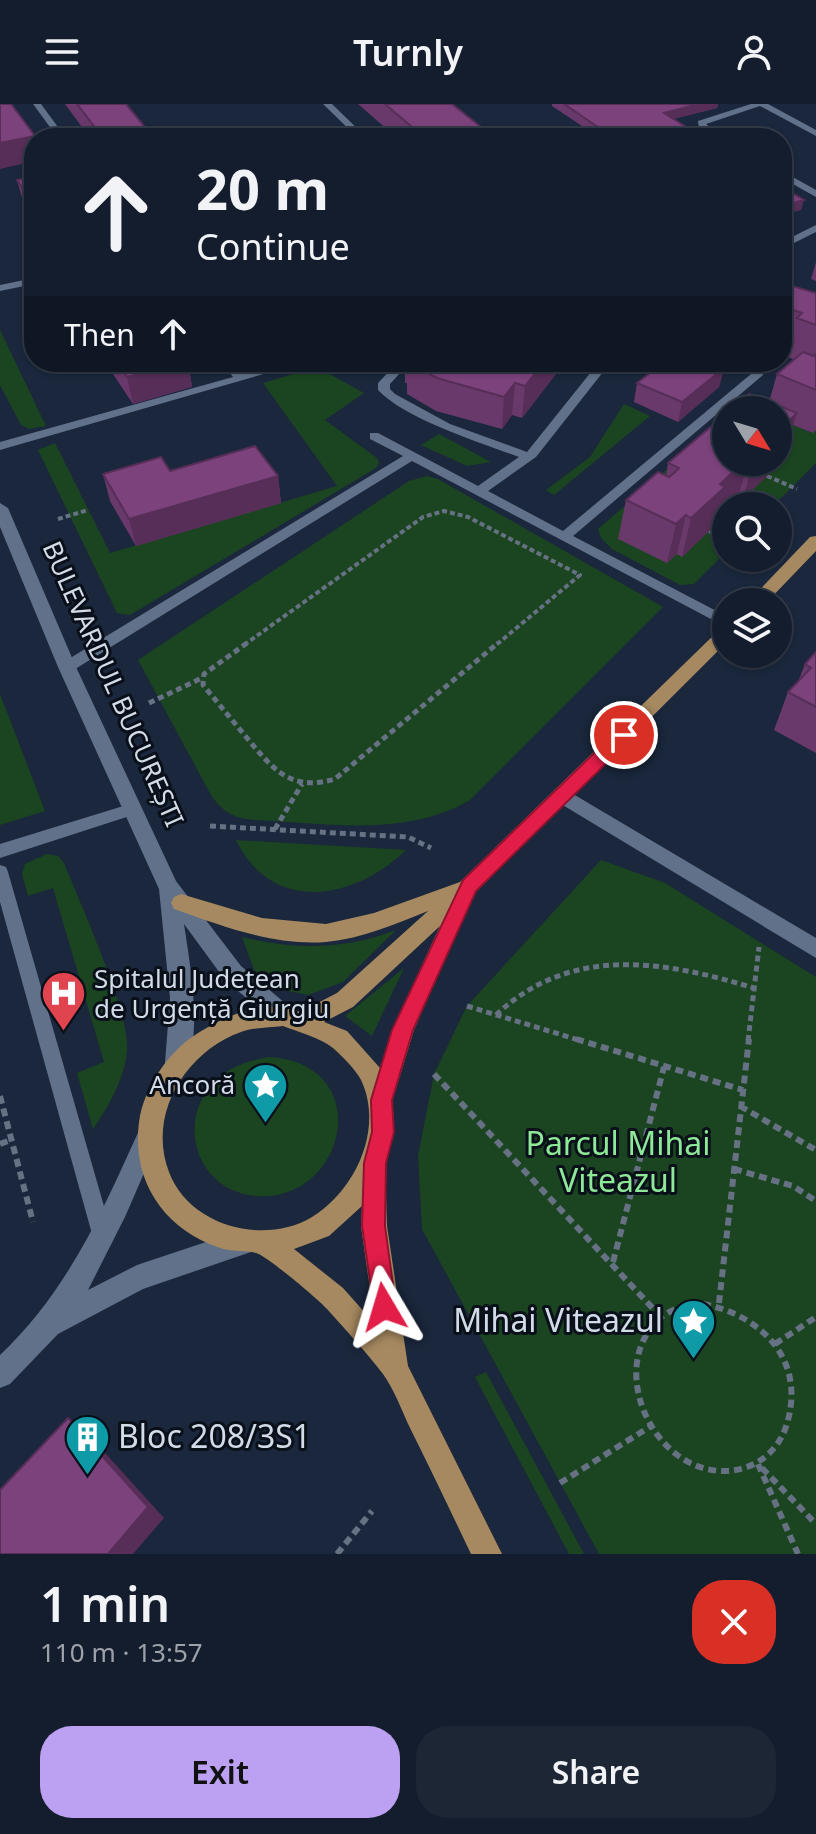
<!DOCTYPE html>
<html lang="en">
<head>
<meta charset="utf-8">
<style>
  body { margin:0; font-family:"Noto Sans",sans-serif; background:#1d2635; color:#f1f3f6; height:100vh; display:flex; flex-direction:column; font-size:30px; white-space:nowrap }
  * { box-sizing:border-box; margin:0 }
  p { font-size:26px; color:#9da2aa }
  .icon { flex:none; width:44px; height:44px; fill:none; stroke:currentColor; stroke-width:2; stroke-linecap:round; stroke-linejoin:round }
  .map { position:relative; height:1450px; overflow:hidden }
  .sheet { display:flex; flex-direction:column; background:#141d2d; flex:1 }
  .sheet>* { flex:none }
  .banner { position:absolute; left:24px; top:24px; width:768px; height:244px; border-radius:32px; box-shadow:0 2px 6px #0004,0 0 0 2px #333b49; background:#141d2d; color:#f1f3f6; overflow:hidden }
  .needle { width:52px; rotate:128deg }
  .buttons { position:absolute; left:712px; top:292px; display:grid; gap:16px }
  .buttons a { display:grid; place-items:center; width:80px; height:80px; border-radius:50%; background:#141d2d; box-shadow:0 2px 6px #0004,0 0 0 2px #333b49; font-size:40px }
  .pin { position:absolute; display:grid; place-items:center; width:68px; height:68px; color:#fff; margin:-34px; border:4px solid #fff; border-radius:50%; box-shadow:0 2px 8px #0007 }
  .me { position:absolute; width:88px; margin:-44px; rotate:353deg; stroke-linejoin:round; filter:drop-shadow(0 0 6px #0008) }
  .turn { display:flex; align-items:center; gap:28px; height:168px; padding:0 40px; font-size:36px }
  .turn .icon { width:104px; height:104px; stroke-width:2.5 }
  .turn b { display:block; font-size:56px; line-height:68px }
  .then { display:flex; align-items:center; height:76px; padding:0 40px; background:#0003; gap:16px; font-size:30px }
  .round { display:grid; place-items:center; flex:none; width:84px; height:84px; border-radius:32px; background:#1d2635 }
  .head { display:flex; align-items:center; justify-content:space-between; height:136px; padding:0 40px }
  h1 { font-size:48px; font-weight:600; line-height:60px }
  .button { display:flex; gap:16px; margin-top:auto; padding:16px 40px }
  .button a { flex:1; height:92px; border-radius:32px; background:#bca0f2; color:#111; font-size:32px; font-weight:600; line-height:92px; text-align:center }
  .button a+a { background:#1d2635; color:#f1f3f6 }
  header { display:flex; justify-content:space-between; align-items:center; height:104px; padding:0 40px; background:#141d2d; font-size:36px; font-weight:600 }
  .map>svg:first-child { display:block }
  .green { fill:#1b4521 }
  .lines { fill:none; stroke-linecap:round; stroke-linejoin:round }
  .path-far2 { stroke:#667183; stroke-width:4; stroke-dasharray:5 3; stroke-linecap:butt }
  .path-far1 { stroke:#667183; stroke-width:5; stroke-dasharray:6 4; stroke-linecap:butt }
  .path { stroke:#667183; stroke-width:6; stroke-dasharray:8 5; stroke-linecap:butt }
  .lane { fill:#617189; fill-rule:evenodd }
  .street { fill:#617189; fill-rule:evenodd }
  .secondary { fill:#617189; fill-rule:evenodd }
  .primary { fill:#a68960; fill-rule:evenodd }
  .wall { fill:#6a396b }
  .shaded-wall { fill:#562e57 }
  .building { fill:#7b427c; stroke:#562e57; stroke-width:2 }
  .route { fill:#e11d48; stroke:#92132f; stroke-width:2 }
  .labels { text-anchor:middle; stroke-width:6; stroke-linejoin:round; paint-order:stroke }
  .street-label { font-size:26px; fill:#d2dce9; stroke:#0a1019 }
  .poi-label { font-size:26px; fill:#d2dce9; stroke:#0a1019; text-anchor:start }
  .near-park-label { font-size:32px; fill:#8de897; stroke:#0a1019 }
  .near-poi-label { font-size:32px; fill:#d2dce9; stroke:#0a1019; text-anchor:end }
</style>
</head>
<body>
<header><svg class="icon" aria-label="menu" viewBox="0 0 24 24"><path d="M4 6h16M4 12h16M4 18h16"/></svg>Turnly<svg class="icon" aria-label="person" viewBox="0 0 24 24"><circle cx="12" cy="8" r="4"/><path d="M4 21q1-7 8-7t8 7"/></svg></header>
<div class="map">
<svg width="816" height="1450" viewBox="0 0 816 1450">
  <rect width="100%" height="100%" fill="#1a273c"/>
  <path class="green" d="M0,226L46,322L29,325L21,321L0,281Z
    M317,263L364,289L325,316L377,354L379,359L376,364L130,511L117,509L38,346L55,339L110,449L337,382L263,279Z
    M624,300L650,312L554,391L546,386L590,353Z
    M726,314V358H778V314L812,329L816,326V359L773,402H726V448L694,480L680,481L612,445L601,434L598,425Z
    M439,330L491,358L467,362L421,341Z
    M427,372L438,375L663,503L470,696C405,734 326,719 254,716C233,714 225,709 212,693L138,556L409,377Z
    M0,590L45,707L0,721Z
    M236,736L406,746C355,796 272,811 236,736Z
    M47,750L58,752L64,759C80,799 130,909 127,946C125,974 109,1002 93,1025L77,969L104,958L53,784L28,792L22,770L25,760Z
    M601,756L665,779L816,873V1450H599L422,1125L418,1052L434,970L467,902Z
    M396,826L343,878L308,891L272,884L255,868L242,833C296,846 344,846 396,826Z
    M404,864L372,932L345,912Z
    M269,953C381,960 344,1107 249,1091C198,1083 178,1022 210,983C225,964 246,957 269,953Z
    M486,1268L584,1450H569L475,1273Z"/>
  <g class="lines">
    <path class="path-far2" d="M767,372L797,385
      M58,415L88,406
      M709,427L726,435
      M244,541L423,413L444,407L468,413L580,471L496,541"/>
    <path class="path-far1" d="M247,539L204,570L203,581C218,599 232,616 247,634C273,665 290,688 335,675L498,539
      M149,599L202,574
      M210,722L408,733L431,744
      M275,725L302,680
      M467,902L582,937
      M496,911C571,840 665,857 754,884
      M748,937L759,843"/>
    <path class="path" d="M576,935L743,986
      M434,970L659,1211
      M0,992L33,1118
      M740,1002L816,1046
      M0,1040L11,1036
      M734,1065L793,1082L816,1097
      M613,1158L664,963
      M690,1198C751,1204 806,1248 788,1316C775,1368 717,1382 676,1350C637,1320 619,1254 658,1216C666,1208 680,1203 690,1198Z
      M719,1199L749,935
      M775,1240L816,1213
      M758,1360L798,1450
      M762,1364L816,1420
      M560,1379L651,1322
      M337,1450L372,1407"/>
    <path class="lane" d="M33,0H41L66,34H58Z
      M323,0H332L367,34H358Z
      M751,0H768L816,26V32L760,2L706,20L723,34H713L699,25L698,17Z
      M782,67L816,86V93L782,74Z
      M816,121V128L782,145V138Z
      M34,174V180L0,187V181Z
      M222,258H234L243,270L287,258H305L0,346V338L233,273Z
      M398,258H410L390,280V285L395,290L450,320L527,348L599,258H611L536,353L488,387L563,427L751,270L727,258H742L763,267V271L573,432L726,512V523L412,357L72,567H62L60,563L62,559L403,352L370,335V329H378L478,382L519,353C481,339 405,315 378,286V279Z
      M133,699L139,701L141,705L139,709L0,754V740Z
      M0,761L6,763L8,768L112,1130L109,1137L102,1140L95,1137L92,1130L0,798Z"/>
    <path class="street" d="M563,684L816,834V854L556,697L553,692L556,687Z"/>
    <path class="secondary" d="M0,399L8,404L76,563L176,777L241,862L292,905L295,912L292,919L284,922L276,919L225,876L184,820C190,861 203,928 185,967L177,970L169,967L165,959L170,894L159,785L58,563L0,423Z
      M149,1018L157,1022L161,1030L125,1113L88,1186L137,1161L242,1126L251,1130L255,1139L251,1148L143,1185L58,1230L10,1280L0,1284V1251C68,1187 103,1106 141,1022Z"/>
    <path class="primary" d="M816,432V447L767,498H748L810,433Z
      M726,523V539L473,791L414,926L391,1001L394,1011L385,1059L387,1122L408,1262L502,1450H471C451,1408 431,1366 410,1324C402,1307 394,1285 383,1270C366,1248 346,1226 327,1205C318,1195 267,1152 256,1149C245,1146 232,1148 220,1144C162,1125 129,1073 140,1012C147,978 172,943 203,926C232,909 267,895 300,908L337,889L428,807C395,820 361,835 326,838C274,842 222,822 174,805L171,799L174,793L181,790L262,814L326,820L374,809L460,778L720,525ZM440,822L392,926L380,964L347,927L324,918L353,903ZM283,922C298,928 321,934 333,944C342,952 356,966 361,976C384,1024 356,1086 312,1113C264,1142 189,1122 169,1068C147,1011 185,948 241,928C254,923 270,924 283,922ZM362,1102L361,1122L375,1220L343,1184L294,1145L329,1132Z"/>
  </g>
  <path class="wall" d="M65,0H126L154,34H90Z
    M358,0H452L495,34H397Z
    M552,0H718L717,4L673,15L704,34H600L552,2Z
    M34,73V112L22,94L17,76Z
    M816,158V177L811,175Z
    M782,179L816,189V326L813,329L793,321L785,349L769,298L777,270L795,256L786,252L788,246L782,244Z
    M105,258H188L192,283L133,300Z
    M405,258H565L522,314L512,311L502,325L436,307L407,290V279H405Z
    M711,258L724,264L719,283L678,318L634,298L637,279Z
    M775,358L772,367L743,395L738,393L728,402H726V404L717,413L714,422L682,453L677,450L667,459L618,435L626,396L666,372L668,359Z
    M170,367L278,372L281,399L136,442L110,397L103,370Z
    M816,548V649L774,626L788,588L798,578L805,560Z"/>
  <path class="shaded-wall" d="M699,0H718L717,4L662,18L664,9Z
    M35,32L34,57L0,65V39Z
    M804,96L801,106L782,111V102Z
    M787,204L782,222V208Z
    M184,258H188L192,283L133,300L127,273Z
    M544,258H565L522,314L525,282Z
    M724,264L719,283L678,318L682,298Z
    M515,279L512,311L502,325L504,293Z
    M797,309L785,349L778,355L779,326Z
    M744,358H748L738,393L728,402H726V404L717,413L714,422L682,453L691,414L720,380Z
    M753,358H775L772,367L743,395Z
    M278,372L281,399L136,442L129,415Z
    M686,411L677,450L667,459L676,420Z
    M68,1314L87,1329L164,1414L133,1450H108Z"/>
  <path class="building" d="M0,0H11L35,32L0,39Z
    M77,0H126L154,34H103Z
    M385,0H452L495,34H425Z
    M564,0H699L664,9L704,34H614Z
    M324,25L334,34H286Z
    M34,73V101L17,76Z
    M782,83L804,96L782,102Z
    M782,179L816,189V221L797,214L802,209L787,204L782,208Z
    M803,248L814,252L816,250V286L777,270Z
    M117,258H184L127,273Z
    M407,258H544L525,282L515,279L504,293L437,274Z
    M664,258H710L724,264L682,298L637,279Z
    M749,290L797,309L779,326L784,328L778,334V306H730Z
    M720,315L726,318V358H744L720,380L725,383L691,414L686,411L676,420L626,396L658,368L669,373L675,368L679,364L668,359Z
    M255,342L278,372L129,415L103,370L161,353L170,367Z
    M816,548V603L788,588L811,564L805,560Z
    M68,1314L148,1403L108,1450H0V1386Z"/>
  <path class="route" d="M624,625L633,631L630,636L476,787L413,926L392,996L394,1028L386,1059L385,1122L396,1203L392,1211L384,1215L375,1211L362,1122L364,1059L372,1028L371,996L392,926L463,776L618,626Z"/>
  <defs>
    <symbol id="hospital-pin" viewBox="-11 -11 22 30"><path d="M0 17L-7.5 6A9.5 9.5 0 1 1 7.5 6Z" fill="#e0444e" stroke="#0a1019"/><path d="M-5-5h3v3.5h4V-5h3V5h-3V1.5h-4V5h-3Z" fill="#fff"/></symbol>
    <symbol id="sight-pin" viewBox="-11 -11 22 30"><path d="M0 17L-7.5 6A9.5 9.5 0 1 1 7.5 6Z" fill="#0f9aa8" stroke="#0a1019"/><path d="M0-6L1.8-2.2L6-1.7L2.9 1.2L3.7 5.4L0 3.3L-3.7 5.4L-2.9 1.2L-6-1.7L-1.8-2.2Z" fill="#fff"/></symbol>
    <symbol id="building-pin" viewBox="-11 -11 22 30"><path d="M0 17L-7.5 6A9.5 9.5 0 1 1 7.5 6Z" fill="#0f9aa8" stroke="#0a1019"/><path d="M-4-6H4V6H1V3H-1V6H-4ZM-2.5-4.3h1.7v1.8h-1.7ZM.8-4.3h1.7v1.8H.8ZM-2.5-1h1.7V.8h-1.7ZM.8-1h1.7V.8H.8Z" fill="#fff"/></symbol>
  </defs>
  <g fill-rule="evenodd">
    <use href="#hospital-pin" x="38" y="864" width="51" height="69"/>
    <use href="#sight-pin" x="240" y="956" width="51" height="69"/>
    <use href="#sight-pin" x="668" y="1192" width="51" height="69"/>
    <use href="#building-pin" x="62" y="1308" width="51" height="69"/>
  </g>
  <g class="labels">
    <g class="street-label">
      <text transform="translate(113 580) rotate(66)" y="9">BULEVARDUL BUCUREȘTI</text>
    </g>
    <g class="poi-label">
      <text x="94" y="884">Spitalul Județean<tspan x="94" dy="30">de Urgență Giurgiu</tspan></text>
      <text x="235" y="990" text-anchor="end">Ancoră</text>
    </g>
    <g class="near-park-label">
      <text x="618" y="1051">Parcul Mihai<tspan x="618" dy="37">Viteazul</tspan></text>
    </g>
    <g class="near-poi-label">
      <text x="663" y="1228">Mihai Viteazul</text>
      <text x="118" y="1344" text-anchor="start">Bloc 208/3S1</text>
    </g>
  </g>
</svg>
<div class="buttons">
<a><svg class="needle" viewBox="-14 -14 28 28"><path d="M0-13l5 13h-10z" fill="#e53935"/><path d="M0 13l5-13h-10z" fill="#9da2aa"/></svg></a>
<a><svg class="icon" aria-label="search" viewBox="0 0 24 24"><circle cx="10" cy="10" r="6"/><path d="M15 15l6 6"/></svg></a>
<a><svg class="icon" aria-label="layers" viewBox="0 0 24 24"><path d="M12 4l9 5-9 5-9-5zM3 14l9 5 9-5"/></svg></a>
</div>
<div class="pin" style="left:624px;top:631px;background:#d93025"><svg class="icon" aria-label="arrive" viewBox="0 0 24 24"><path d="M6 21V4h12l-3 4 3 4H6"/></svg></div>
<svg class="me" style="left:384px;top:1203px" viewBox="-20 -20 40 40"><path d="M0-17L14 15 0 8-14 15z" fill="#e11d48" stroke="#fff" stroke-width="4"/></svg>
<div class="banner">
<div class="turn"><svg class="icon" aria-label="ahead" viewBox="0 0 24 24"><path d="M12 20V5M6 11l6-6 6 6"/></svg><div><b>20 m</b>Continue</div></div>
<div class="then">Then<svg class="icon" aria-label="ahead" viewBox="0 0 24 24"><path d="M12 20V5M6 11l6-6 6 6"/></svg></div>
</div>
</div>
<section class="sheet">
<div class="head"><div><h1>1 min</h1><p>110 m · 13:57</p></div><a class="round" style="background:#d93025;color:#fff"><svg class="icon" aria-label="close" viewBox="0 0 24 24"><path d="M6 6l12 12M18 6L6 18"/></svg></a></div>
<div class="button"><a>Exit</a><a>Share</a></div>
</section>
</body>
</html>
